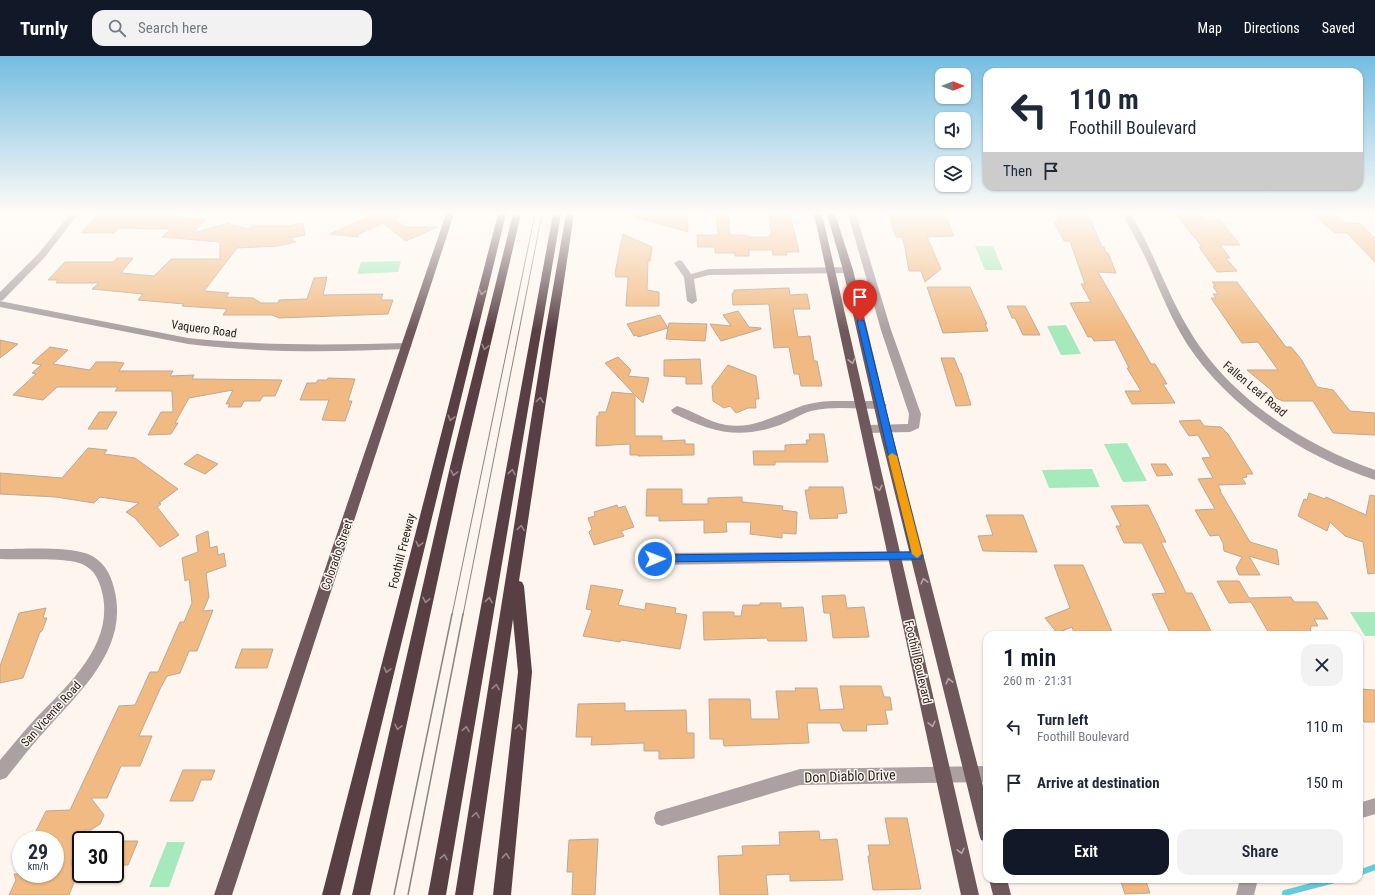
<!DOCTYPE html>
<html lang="en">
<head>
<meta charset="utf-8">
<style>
  body { margin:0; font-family:"Roboto Condensed",sans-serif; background:#f2f2f3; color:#1f2937; height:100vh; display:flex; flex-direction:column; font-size:15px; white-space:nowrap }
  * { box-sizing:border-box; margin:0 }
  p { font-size:13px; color:#747a83 }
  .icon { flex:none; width:22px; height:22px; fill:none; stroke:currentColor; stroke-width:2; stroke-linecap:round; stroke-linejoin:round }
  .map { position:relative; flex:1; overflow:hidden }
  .side { position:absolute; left:983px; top:575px; width:380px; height:252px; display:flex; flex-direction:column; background:#fff; border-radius:12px; box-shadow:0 1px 3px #0004 }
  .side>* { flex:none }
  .hud { position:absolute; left:983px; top:12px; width:380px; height:122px; border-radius:12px; box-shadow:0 1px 3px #0004; background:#fff; color:#1f2937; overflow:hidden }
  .needle { width:26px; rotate:90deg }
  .buttons { position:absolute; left:935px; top:12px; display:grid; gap:8px }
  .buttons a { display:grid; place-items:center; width:36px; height:36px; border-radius:8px; background:#fff; box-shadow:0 1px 3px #0004; font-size:20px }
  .speed { position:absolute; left:12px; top:775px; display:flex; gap:8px; font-size:20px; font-weight:700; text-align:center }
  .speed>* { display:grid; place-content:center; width:52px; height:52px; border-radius:50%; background:#fff; box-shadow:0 1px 3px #0004; line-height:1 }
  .speed small { font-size:10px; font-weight:400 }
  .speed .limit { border:2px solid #111; border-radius:6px; background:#fff; color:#111 }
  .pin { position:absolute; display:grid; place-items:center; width:34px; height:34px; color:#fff; margin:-41px -17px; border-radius:50% 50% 50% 0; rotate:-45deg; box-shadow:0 0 4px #0007 }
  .pin .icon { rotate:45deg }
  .me { position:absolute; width:44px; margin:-22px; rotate:89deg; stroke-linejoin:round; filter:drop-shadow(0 0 3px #0008) }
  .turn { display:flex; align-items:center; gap:14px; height:84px; padding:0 20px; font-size:18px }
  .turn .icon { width:52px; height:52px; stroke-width:2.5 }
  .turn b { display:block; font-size:28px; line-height:34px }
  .then { display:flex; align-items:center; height:38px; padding:0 20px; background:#0003; gap:8px; font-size:15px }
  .round { display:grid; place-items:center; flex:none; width:42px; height:42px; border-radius:12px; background:#f2f2f3 }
  .head { display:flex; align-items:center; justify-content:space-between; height:68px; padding:0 20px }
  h1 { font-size:24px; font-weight:600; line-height:30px; color:#111827 }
  .primary-button { display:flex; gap:8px; margin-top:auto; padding:8px 20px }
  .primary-button a { flex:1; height:46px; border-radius:12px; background:#111827; color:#fff; font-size:16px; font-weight:600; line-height:46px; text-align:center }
  .primary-button a+a { background:#f2f2f3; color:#1f2937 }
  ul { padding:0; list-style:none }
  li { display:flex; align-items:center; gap:12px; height:56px; padding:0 20px }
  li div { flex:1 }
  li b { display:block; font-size:15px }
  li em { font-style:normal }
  header { display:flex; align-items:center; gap:24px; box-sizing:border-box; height:56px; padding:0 20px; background:#111827; color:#fff }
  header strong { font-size:19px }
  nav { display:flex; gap:22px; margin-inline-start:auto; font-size:14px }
  .search { width:280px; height:36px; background:#f2f2f3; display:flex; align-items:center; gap:10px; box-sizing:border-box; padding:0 14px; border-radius:12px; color:#747a83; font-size:15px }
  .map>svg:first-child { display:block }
  .green { fill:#a5e9bc }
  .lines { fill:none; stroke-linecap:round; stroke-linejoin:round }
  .stream { stroke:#67cbd7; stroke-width:6 }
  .building { fill:#f1ba83; stroke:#bba896 }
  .minor { fill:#aca0a2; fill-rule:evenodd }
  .major { fill:#6e585c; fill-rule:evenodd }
  .highway { fill:#573f44; fill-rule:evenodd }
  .tram-far1 { stroke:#8c847d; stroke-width:1 }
  .tram { stroke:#8c847d; stroke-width:1.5 }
  .oneway { stroke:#9a8888 }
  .oneway2 { stroke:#b6a7a5 }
  .route { fill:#1a73e8; stroke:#114b97 }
  .slow { fill:#f59e0b }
  .labels { text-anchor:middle; stroke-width:3; stroke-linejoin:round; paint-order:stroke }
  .street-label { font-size:12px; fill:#241d16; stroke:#fef6ee }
  .near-street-label { font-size:14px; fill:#241d16; stroke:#fef6ee }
</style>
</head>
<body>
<header>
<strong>Turnly</strong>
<div class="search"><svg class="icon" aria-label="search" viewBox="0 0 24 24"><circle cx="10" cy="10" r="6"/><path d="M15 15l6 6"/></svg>Search here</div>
<nav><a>Map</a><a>Directions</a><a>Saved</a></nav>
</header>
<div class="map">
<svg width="1375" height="839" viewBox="0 0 1375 839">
  <rect width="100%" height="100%" fill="#fef6ee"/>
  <path class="green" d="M975,190H993L1003,214H985Z
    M401,205L398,216L357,218L361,206Z
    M1066,269L1081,298L1061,299L1047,270Z
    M1127,387L1147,425L1123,426L1104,388Z
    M1092,413L1100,431L1049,432L1042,414Z
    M1350,556H1375V580H1365Z
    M167,786H185L169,831H149Z"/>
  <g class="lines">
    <path class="stream" d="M1359,817L1375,811
      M1285,837L1338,823"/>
  </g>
  <path class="building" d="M98,158H176L175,160L205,164L193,177L229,167L230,169L250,173L252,170H288L303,167L305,179L290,182L296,186L277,190L237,192L204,235L229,237L226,241L253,242L261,247H278L279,244L307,243L314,222L327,221L323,239L383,238L381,244H393L388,258L279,262L272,259H223L227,253L182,250L184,248L138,244L143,238L92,233L99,227H56L58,224H48L65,206H114L117,202H133L121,217L154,220L171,203H220V186L162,181L171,173L118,172L114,177H81Z
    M375,158H404L394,162L405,171H437L406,185L383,167L359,178L358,181L330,178Z
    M635,158H687L688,176L635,161Z
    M716,158H728L730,179H747V181H770V178H772L768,158H790L799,196H786L787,199H773L772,194H749V200H735V197H715V191H698L697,179H718Z
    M889,158H945L954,180L927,181L941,213L925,226L921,215H909L905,191L902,181H896Z
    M1055,158H1088L1102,191H1104L1106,197H1108L1116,217L1098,216L1151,308H1155L1167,328H1163L1175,347L1132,348L1125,335H1141L1127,312H1129L1115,284L1094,285L1092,281H1088L1070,247L1091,246L1081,228H1085L1070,185H1064L1054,166L1059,165Z
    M1176,158H1200L1203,164H1220L1240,189H1220L1230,202H1226L1237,215L1217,216L1199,191H1202Z
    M1312,158H1333L1346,167H1360L1375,183V206L1347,177H1335Z
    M623,178L652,191L650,205H648L647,234L659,236V250H626L628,221H616L615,217Z
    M1212,226H1237L1286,291H1291L1301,303L1317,331L1333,334L1350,355L1375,357V379L1333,377L1313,345H1283L1276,342L1271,334L1247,314H1278L1258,286L1242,287L1211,242H1216L1213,238H1218L1213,230H1216Z
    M927,231H970L987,268H985L988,275L943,277Z
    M789,232L790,239L807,238L810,253H793L798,281L810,280L814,305H817L822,330H801L799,318H794L789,291L774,292L769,248L733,249L732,237H734V234Z
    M1007,250H1025L1040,279H1023L1015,262H1012Z
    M738,255L749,271L761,272V273L721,285L710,268L731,270L723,259Z
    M660,259L668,272L669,267L707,268L705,285L666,283L668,272L638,281L637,279L634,280L627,268Z
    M0,284L18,288L0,302Z
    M50,291L68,294L53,308L90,314L96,306H116L124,307L119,315H173L170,320L194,319L192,323L282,324L275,340H263L260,345H244L241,351H228L230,348H226L233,334L189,342L175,367H178L171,378L148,379L161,356H173L172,335H115L118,331H57L43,344L13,339L36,318L32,317L41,309L32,307Z
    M618,301L631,314L628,320L649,322L643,347L635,339V380H662V385L685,384V388H694V399L638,400V399H630V388L596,390L597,360H599V356H606L612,336L634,338L605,307Z
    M941,302H954L960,317H961L971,349L956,350Z
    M700,303L702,328H686V321L664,320V304Z
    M728,309L756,320L759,343H755L756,352H748L736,357L730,350L724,352L713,345L712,330Z
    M328,322L355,323L348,345H352L345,365L322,364L329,344H300L307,327H316L318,324H327Z
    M99,356H117L107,373H88Z
    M1200,364L1204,370L1221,371L1228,378L1253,418H1246L1247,421L1242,422L1246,428L1218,429L1221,435H1220L1250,486L1277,494L1279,509L1249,500L1260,519H1239L1236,512L1242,501L1224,495L1223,487L1219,479L1210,480L1195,454L1215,453L1198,423L1213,422L1202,402L1211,401L1198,379L1189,380L1179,365Z
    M809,378H824L828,406H775V409H754L753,395H785V389L807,388L806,384H810Z
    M88,392L107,394L104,398L135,402L178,433L159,447L161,448L157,451L179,479L160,491L135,462L126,456L139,447L100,441L94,447L56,441L0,438V417L62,422Z
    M197,398L218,408L205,418L184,408Z
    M1151,408H1166L1173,419L1157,420Z
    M809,431H843L847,457L837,458L838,462L810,463L805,434H809Z
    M647,433H682V448H708V442L742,441V446L783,450L782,454L797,456L796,478L782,477V482L750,478L751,466H726L727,476L704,477V464L659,465V460H646Z
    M1309,437L1325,443L1326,441L1366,459L1370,439L1375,440V517L1368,518L1363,486L1345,480L1330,466L1327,475L1298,460L1304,443L1307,444Z
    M617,449L618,452L625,450L634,471L621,475L624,480L594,489L589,476L592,473L588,462L595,460L594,456Z
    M1148,449L1166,486H1161L1186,537H1192L1213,579H1171L1152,538L1166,537L1142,487H1124L1116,470H1121L1111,450Z
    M986,459H1023L1037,496L983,495L978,480L993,479Z
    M208,475L210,492L217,490L218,499L224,497L226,510L206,517L209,541L203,555L213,554L197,595H189L180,617L167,620L160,633L139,680H152L140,710H121L107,742H91L104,759L100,768L91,774H85L71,806L75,820L73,824H75L69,839H9L16,824L14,818H55V784H33L36,775L46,755L70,754L119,650L135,649L150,616H158L180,566H184L192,547L189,523L185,525L182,502L198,496L196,480Z
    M1054,509H1083L1113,578L1075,579L1072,571L1057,577L1045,562L1070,552Z
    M1217,525H1239L1249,542L1291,541L1294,546H1317L1328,563H1314L1318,570H1311L1310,579H1270L1251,546L1229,547Z
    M591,529L623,534L618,549L645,554L646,547L676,552L675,557L687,559L680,593L621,584L620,586L583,580L592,554L586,553Z
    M845,539L847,552L864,551L869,581L833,582L830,557H824L822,540Z
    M760,547H781V552L803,551L807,585H768L767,582L704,584L703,556H734V560H741L743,549H760Z
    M46,552L43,562H47L42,575L40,576L23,622L0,627V610L19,557Z
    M242,593H273L267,612H235Z
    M840,630H881L884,641H890L892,654H885L888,668L866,669L867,675H843L840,667H807L809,687L724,690L723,683H710L709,643H750L751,663H779L776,635H796L795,632H817L820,654L844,653Z
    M1359,633L1375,634V666H1364L1359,658Z
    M625,647V655L686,654L687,677H694V702L659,703V695H644V687L591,689L592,681H576L578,648Z
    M183,714H215L211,724H201L193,745H170Z
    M885,762H907L921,833L873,834L868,800H870L868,789H890Z
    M819,775L820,784L837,783L843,824L790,825V818L766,819L768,839H720L718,800L743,799L742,790L780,789L779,776Z
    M598,783L595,839H572L573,816H567L569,784Z
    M122,785H138L128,809H115V802Z
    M1120,823H1145L1150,837L1125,838Z"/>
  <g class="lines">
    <path class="minor" d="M70,158H78L45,201L3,244L0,245L188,282C261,290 334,289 407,287L412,290L407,293C334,296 261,297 188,288L0,251V236L39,197Z
      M848,158H856L891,274L921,358L919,372L910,376L867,377L863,376L861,373L863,370L867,369L908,368L909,358L881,274Z
      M1123,158H1131C1153,194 1166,235 1188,272C1227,340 1302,388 1375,414V424C1303,400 1229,352 1187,288C1170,261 1159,232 1146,203C1139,188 1130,173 1123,158Z
      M679,204L682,205L691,218L709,213L848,211L853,214L848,217L709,219L694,223L697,245L692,248L687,245L684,221L674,207Z
      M838,345H881L887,349L881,353C858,353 833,350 811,355C800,358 791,365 780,369C739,384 711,376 673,357L671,354L677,350C694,355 708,366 726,369C753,373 774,360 799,351C812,346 825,345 838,345Z
      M0,493C24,493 66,490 88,498C104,505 110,517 114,532C130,592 80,635 45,675C31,690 19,706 6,722L0,724V704C12,690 23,676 36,662C68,629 115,588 102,536C99,524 95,514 82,508C67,501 18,504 0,503Z
      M917,495L922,496L924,500L922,504L917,505L655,509L650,507L648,503L650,499L655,497Z
      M987,710V726L800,729L662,770L656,768L654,762L656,756L662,754L800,713Z
      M1375,742V758L1359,763V747Z
      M1240,823H1258L1254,839H1236Z"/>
    <path class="major" d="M446,158H454L232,839H214Z
      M814,158H822L979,839H961Z
      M827,158H835L853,214L891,373L987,746V786L981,784L979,778L879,373L843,214Z
      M989,823H1007L1011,839H993Z"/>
    <path class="highway" d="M498,158H506L340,839H322Z
      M513,158H521L462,411L370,839H352L450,411Z
      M553,158H561L446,839H428Z
      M566,158H574L519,525L522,526L524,530L532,616L511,839H493L518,616L513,563L473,839H455L543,289Z"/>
    <path class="tram-far1" d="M452,559L535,158
      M463,559L542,158"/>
    <path class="tram" d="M394,839L452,558
      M408,839L463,558"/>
  </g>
  <defs><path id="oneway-chevron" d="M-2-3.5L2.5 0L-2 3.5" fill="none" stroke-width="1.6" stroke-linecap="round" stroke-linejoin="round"/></defs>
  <g class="oneway">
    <use href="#oneway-chevron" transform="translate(482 236) rotate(104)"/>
    <use href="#oneway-chevron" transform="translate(485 291) rotate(103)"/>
    <use href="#oneway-chevron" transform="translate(540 344) rotate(-82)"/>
    <use href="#oneway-chevron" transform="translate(451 362) rotate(104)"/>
    <use href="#oneway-chevron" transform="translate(512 416) rotate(-80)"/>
    <use href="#oneway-chevron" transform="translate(454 417) rotate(102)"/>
    <use href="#oneway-chevron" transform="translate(521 472) rotate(-82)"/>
    <use href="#oneway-chevron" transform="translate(419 488) rotate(104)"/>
    <use href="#oneway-chevron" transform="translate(426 544) rotate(102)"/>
    <use href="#oneway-chevron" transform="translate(489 544) rotate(-80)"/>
    <use href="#oneway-chevron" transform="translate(387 614) rotate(104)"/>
    <use href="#oneway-chevron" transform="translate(496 631) rotate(-81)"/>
    <use href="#oneway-chevron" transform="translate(398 671) rotate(103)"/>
    <use href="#oneway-chevron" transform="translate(519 671) rotate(-84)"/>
    <use href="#oneway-chevron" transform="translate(466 673) rotate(-80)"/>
    <use href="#oneway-chevron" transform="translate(476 759) rotate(-81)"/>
    <use href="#oneway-chevron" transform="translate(506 800) rotate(-84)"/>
    <use href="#oneway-chevron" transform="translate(444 801) rotate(-80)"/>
  </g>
  <g class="oneway2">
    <use href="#oneway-chevron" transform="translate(852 305) rotate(77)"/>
    <use href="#oneway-chevron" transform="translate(879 432) rotate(78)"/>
    <use href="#oneway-chevron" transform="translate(924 525) rotate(-104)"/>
    <use href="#oneway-chevron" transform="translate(949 625) rotate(-104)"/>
    <use href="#oneway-chevron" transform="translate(932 668) rotate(77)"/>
    <use href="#oneway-chevron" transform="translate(961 795) rotate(77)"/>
  </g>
  <linearGradient id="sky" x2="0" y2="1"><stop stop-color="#74bde1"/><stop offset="0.57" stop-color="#fffbf7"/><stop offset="1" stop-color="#fffbf7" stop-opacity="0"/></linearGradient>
  <rect width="1375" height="275" fill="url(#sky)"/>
  <path class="route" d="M860,263L864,265L922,500L921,503L652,506L650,503L652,500L655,499L911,496L857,265Z"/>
  <path class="slow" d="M892,397L897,400L922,498L917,502L912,498L888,400Z"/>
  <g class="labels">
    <g class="street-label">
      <text transform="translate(204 273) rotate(8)" y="4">Vaquero Road</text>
      <text transform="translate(1255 333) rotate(40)" y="4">Fallen Leaf Road</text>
      <text transform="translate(402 495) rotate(-76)" y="4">Foothill Freeway</text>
      <text transform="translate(337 499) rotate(-71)" y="4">Colorado Street</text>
      <text transform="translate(918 606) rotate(77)" y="4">Foothill Boulevard</text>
      <text transform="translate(51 658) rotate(-48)" y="4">San Vicente Road</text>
    </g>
    <g class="near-street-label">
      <text transform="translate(850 720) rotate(-2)" y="5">Don Diablo Drive</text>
    </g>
  </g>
</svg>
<div class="buttons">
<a><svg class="needle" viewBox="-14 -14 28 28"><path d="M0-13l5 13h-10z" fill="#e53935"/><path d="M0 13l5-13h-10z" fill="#747a83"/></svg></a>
<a><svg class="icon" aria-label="sound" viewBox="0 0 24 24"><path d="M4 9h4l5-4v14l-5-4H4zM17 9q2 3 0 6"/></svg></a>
<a><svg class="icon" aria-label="layers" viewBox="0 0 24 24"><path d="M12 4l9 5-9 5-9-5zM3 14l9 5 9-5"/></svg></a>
</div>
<div class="speed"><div>29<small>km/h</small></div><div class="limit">30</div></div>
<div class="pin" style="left:860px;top:265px;background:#d93025"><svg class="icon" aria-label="arrive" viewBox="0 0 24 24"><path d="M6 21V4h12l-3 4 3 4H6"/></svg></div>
<svg class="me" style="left:655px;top:503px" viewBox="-20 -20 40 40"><circle r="17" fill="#1a73e8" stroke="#fff" stroke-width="3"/><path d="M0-11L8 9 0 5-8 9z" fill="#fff"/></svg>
<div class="hud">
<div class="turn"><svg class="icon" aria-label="left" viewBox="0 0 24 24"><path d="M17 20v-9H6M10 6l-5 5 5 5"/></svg><div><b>110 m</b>Foothill Boulevard</div></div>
<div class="then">Then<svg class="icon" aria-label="arrive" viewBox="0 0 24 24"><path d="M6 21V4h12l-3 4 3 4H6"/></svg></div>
</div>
<section class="side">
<div class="head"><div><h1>1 min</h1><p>260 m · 21:31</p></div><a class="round"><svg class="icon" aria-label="close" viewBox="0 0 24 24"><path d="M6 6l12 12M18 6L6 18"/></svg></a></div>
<ul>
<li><svg class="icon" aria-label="left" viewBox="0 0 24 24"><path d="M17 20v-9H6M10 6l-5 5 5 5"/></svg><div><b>Turn left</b><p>Foothill Boulevard</p></div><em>110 m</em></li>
<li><svg class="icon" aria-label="arrive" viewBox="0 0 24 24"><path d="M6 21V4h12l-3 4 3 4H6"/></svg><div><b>Arrive at destination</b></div><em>150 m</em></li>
</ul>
<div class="primary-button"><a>Exit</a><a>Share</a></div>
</section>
</div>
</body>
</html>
